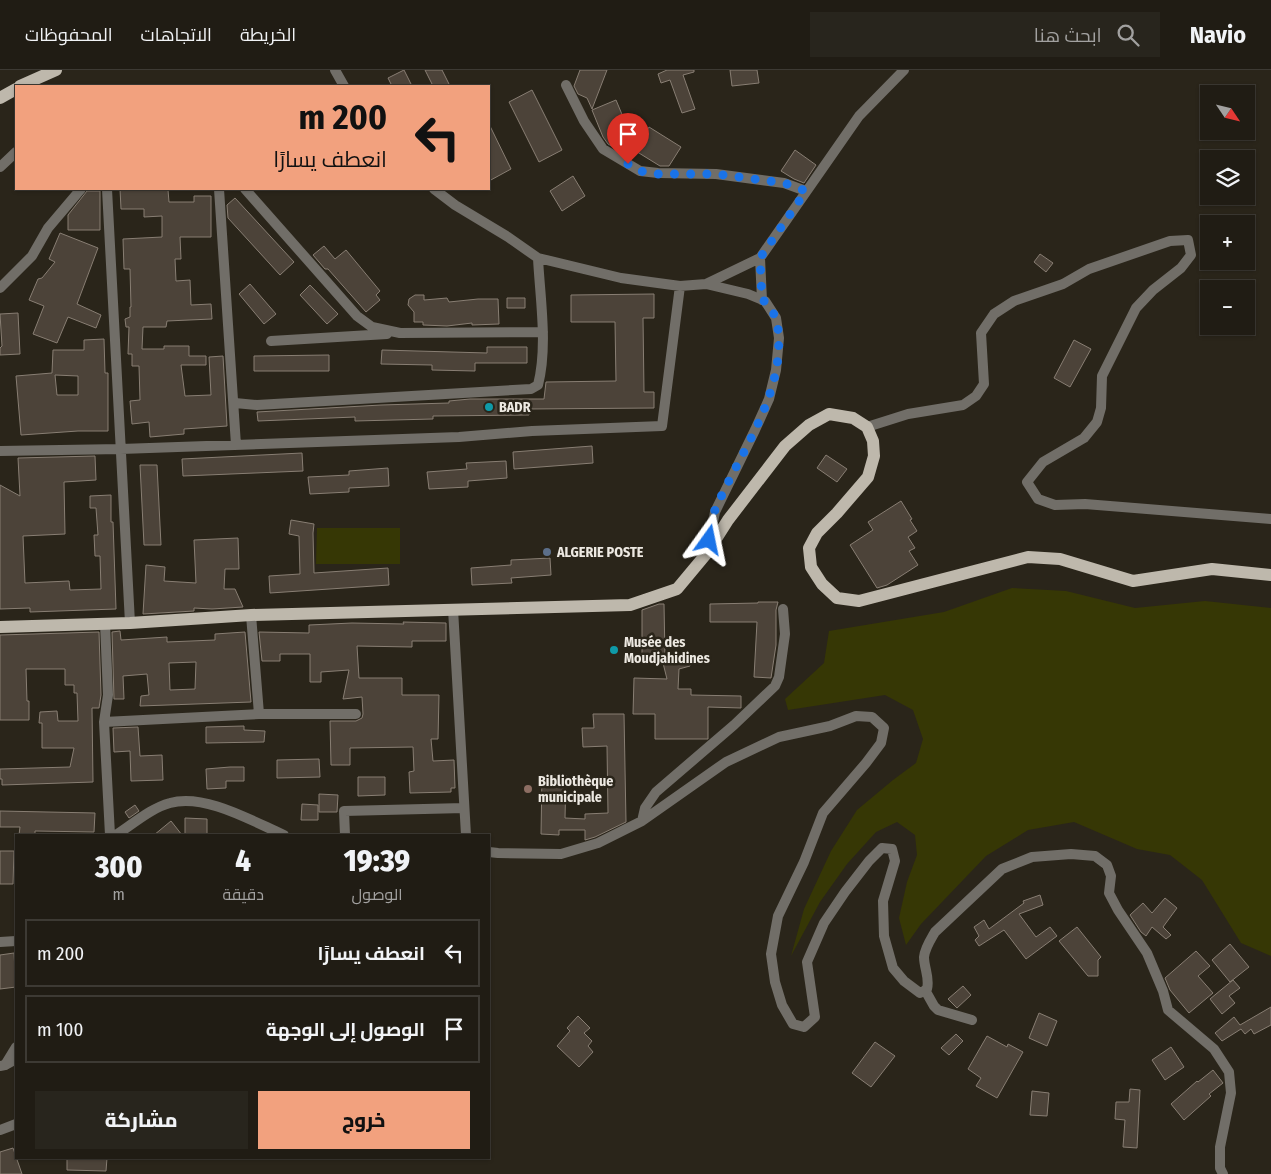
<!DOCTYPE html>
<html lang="ar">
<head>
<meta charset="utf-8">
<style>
  body { margin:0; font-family:"Fira Sans Condensed",Cairo,sans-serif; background:#28251d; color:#f1f3f6; direction:rtl; height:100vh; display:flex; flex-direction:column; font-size:19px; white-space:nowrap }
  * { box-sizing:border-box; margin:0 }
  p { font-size:16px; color:#a2a1a0 }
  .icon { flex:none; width:28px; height:28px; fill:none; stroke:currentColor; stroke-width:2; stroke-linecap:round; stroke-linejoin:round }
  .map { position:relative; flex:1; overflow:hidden; direction:ltr }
  .sheet { position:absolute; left:15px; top:764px; width:475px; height:325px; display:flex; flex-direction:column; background:#201c14; border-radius:0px; box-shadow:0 1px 4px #0004,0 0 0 1px #3d3a34; direction:rtl }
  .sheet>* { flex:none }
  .banner { position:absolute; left:15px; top:15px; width:475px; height:105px; border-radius:0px; box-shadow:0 1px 4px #0004,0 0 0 1px #3d3a34; direction:rtl; background:#f2a17e; color:#111; overflow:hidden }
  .needle { width:32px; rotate:125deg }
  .fabs { position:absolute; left:1200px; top:15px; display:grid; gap:10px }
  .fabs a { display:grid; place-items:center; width:55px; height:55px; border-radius:0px; background:#201c14; box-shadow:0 1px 4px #0004,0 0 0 1px #3d3a34; font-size:25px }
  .pin { position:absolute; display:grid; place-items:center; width:42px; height:42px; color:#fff; margin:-51px -21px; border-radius:50% 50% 50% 0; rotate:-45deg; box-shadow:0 0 5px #0007 }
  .pin .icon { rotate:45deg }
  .me { position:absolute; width:55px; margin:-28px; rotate:12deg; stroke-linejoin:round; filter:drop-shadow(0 0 4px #0008) }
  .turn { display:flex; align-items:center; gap:18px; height:105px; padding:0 20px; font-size:22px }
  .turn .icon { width:65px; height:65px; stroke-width:2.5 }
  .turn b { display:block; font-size:35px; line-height:42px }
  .eta { display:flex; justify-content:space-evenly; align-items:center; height:85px; text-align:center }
  .eta b { font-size:30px; font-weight:800; line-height:35px }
  .primary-button { display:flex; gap:10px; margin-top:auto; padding:10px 20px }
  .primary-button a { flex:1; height:58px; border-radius:0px; background:#f2a17e; color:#111; font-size:20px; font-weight:800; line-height:58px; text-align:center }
  .primary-button a+a { background:#28251d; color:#f1f3f6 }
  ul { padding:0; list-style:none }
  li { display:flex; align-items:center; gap:15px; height:68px; margin:0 10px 8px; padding:0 10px; border:2px solid #3d3a34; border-radius:0px }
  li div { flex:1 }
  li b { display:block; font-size:19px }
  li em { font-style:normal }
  header { display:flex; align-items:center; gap:30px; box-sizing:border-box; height:70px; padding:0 25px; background:#201c14; border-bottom:1px solid #3d3a34 }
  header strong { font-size:24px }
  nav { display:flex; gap:28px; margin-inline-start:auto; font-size:18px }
  .search { width:350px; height:45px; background:#28251d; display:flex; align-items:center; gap:12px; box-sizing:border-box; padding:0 18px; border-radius:0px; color:#a2a1a0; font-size:19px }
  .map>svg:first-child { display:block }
  .green { fill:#363705 }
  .building { fill:#4c4339; stroke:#887e73; fill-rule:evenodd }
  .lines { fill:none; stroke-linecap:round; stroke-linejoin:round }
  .minor { stroke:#716e68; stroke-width:10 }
  .tertiary { stroke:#716e68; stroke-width:10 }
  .primary { stroke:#beb8ac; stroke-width:12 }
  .route { stroke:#1a73e8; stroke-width:9; stroke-dasharray:0 16.2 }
  .culture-dot { fill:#0f9aa8; stroke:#2a251a; stroke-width:2 }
  .service-dot { fill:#5c6f8a; stroke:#2a251a; stroke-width:2 }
  .education-dot { fill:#8d6e63; stroke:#2a251a; stroke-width:2 }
  .labels { text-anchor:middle; stroke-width:5; stroke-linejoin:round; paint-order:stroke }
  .poi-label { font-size:14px; font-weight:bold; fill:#ede9e2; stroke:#2a251a; text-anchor:start }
</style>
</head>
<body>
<header>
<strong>Navio</strong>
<div class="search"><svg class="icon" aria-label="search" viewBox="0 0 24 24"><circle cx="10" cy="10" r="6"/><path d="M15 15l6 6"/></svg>ابحث هنا</div>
<nav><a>الخريطة</a><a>الاتجاهات</a><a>المحفوظات</a></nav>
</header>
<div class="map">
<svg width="1271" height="1104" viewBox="0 0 1271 1104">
  <rect width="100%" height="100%" fill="#2a251a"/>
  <path class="green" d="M317,458H400V494H316Z
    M1012,518L1066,521L1135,538L1205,531L1271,538V886L1241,873L1202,810L1170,785L1137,779L1074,752L1028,760L986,786L921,854L906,875L899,848L907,812L917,785L915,765L897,752L876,762L847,794L820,832L791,886L804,839L831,781L857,740L893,710L916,693L923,669L913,640L885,625L788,640L785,629L824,593L829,561L944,542Z"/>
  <path class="building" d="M404,0L412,16H392L388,8Z
    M425,0H442L450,16H433Z
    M580,0H607L592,39L587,28L578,24L574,16Z
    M667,0H694V2L683,5L695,39L682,43L670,10L661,13L658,4Z
    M730,0H757L759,13L732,16Z
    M532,20L562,80L539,92L509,32Z
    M616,30L636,78L649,57L681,77L669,96H660L626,75L617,79L608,74L603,67L592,40Z
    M489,54L511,99L489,111Z
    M795,80L816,95L804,113L794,109L781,101Z
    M573,106L585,126L562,141L550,121Z
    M120,119L168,120L169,132H194V126H211V167H180L181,189H175L176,211L190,210L191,235L211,234L212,249L167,251L166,257H143L142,279H164V276H189V286H206V295H181L185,326L211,325L209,287L223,286L227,356L184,359V364L150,367L149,352L132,354L130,331L140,330L139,296H132V284H128L129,257H126L125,249L130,247V237H131L130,199H124L123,169L162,167V146L144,147V139H121Z
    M87,121H100V160H68V145Z
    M235,128L294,192L280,205L228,148L227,135Z
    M60,163L98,178L77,234L101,245L96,258L68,247L57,273L33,264L44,236L29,230L38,209L42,208L55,192L49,189Z
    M324,176L335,189L346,180L380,221L376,225L380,230L366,242L328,199H325L313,185Z
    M1040,184L1053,193L1046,202L1034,192Z
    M250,214L276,244L264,254L239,224Z
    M310,215L338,244L327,254L300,225Z
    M654,224V248H643L644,322H654V338L529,339V345L433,346V349L355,351V347L258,351L257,342L381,335L449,333V331L470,329H544L546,312L616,311L615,252H571V225Z
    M415,225H424V230L447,228L449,232L478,229H498L499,254L472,255V253L447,256L423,255V252H414V242L408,235L409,229Z
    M507,228H525V238H507Z
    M18,243L20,284L0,285V278L2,276L0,244Z
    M104,269L105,303H108V361H78L21,365L16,306L52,303L53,280H84V270ZM55,305L78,306V325H57Z
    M1074,270L1091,279L1070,317L1054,308Z
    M487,277H527V293H475V301L432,300V295L381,294L382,280L487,283Z
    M329,285V301H254V286Z
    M592,376L593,393L514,399L513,382Z
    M302,383L303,401L183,406L182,389Z
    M826,385L847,399L837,412L817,398Z
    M95,386L96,410L64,412L65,464L23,466L25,513L69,511L70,520L101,519L100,486H95L94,465H98L96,438H90V426L111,425V452H113L116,539L30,542V538L0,539V415L20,426L18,388Z
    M506,391L507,408L468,411V417L429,419L427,402L467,399L466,393Z
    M140,395H157L161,475H144Z
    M388,398L389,416L349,418V422L310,424L308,407L349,405V401Z
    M901,431L912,449L910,450L917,461L908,467L915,478L909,481L918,495L887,515L877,518L850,475L873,460L868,452Z
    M291,450L314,454L313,463L314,503L388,498L389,515L270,523L269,506L300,504L299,466L289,464Z
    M238,468L239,499H225L224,519H235L243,537L212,539L194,538V541L143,544L146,495L165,497L164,511L196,513L194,470Z
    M550,488L551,505L511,508L512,513L472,515L471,498L511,495V490Z
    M758,532H778L776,540V575L771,608L754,607L757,552H710V534L758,533Z
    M659,534H664L665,588H642V540Z
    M403,552L446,553V571H412V577L357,576L359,608H402V625H439L438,669H431L433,691L454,690L455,718H451V722L410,723L409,702L414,701L413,677L350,678V695H331L330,651H356L362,648L363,644L362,627L343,629L349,600L321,602V612H310V584H280V591H262L259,562L309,563V555L352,553L404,554Z
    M120,561L121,570L167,567V572L215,570V564L245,562L251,632L140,636L141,626L149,625L147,604L123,606L124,629H114L112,562ZM196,592L195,619L170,620L169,593Z
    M99,562L101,625L99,638H92L93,712L2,715V709H0V699L70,697L74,678H42V653H39L40,642L57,641L58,651H78L77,623H74V615H65V599H26L27,631H29V650H0V565Z
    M687,583L690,596L679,599L678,619H691V625L741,626V638L708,637V669H655V644H633L634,608L667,609L662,589Z
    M593,644H624L626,752L595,767L585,770V760H559V765L541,764L542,705H566L565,748L585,749V744L608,743L607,676L583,677L582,658H594Z
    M244,656V660L265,661L264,672L206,673V657Z
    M138,657L140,686L162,685L163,710L131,711L130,681L114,682L113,658Z
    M319,689L320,707L277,708V690Z
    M230,697H244V711H226V718L207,719L206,699Z
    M358,707H385V725L358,726Z
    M319,724L338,725L337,742H319Z
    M302,734L318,735V750H301Z
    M135,735L139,741L129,748L125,742Z
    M0,741L95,743L94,762L35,761V765H19L20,757H0Z
    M185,748L207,749V765H185Z
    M171,751L182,765H154Z
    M0,781H14L13,814H0Z
    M1040,825L1043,835L1019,844L1036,867L1050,857L1057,866L1026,889L1004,860L979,876L975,870L979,866L974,857L984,850L989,859L1024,833L1023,831Z
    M1165,828L1177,838L1163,857L1171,865L1166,869L1152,857L1146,866L1141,862L1130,845L1143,833L1152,843Z
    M1077,857L1101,887L1098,890V906H1088L1059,871Z
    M1230,874L1249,897L1230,912L1212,890Z
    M1196,881L1210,896L1198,906L1213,923L1189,943L1170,920L1165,908Z
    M14,883L16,917L0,919V885Z
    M1233,910L1240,918L1229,926L1235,933L1222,944L1210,929Z
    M963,916L971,925L957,938L948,929Z
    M1271,937V955L1254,964L1251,959L1245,964L1241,959L1222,971L1215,963L1234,947L1240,955Z
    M1039,943L1057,951L1047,976L1029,968Z
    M578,946L590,958L584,963L592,971L588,976L593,982L579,997L557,976L570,961L567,958Z
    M956,964L963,971L949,985L941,978Z
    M987,966L1007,977L1008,974L1023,982L997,1028L976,1016L981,1008L968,999Z
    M875,972L895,986L871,1017L852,1003Z
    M1171,977L1184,997L1165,1010L1152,990Z
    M1213,1000L1223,1013L1209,1024L1211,1026L1184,1050L1171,1034L1197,1011L1198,1012Z
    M1130,1019L1140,1020L1137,1078L1123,1077L1125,1050L1115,1049L1116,1032H1129Z
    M1032,1021L1049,1023L1047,1046L1030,1045Z
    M13,1078L22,1104H0V1082Z
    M67,1088H107L106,1101L67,1100Z"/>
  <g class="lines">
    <path class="minor" d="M335,0L344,16
      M566,15L584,51L603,79L640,101L658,103L716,104L784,113L806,121
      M0,97L16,82
      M107,119L130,553
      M219,119L236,375
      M245,119L357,246L372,257L400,263L543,262
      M434,119L455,135L508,167L538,188L621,208L680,216L706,214L748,224L765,231L776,248L779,268L776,300L769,329L755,360L715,442L707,482
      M760,188L859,46L904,0
      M706,214L760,188L762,230
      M0,218L32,186L48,158L81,119
      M271,271L387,264
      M235,333L257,335L531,319L538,315C548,276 540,228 538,188
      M0,381L121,379L459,367L532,361L662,356L680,216
      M453,539L466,765
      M251,545L259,644
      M105,553L108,625L104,652L110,765
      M104,652L259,644H356
      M642,751L645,738L656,722L734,655L775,616L779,607L785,564L783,539
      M116,765C133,754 151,738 170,733C204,723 252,751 284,765
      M345,765L344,741L464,738
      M489,782L498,783L561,784L598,773L642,751L726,692L779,667L830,656L856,646L872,647L884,658L881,673L866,693L823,743L804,792L778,846L771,884L775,912L782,935L793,954L804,957L815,947L807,892L824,853L845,822L869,791L882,778L892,779L895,791L883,831L884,866L893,898L904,911L920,923L927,919C930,908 924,898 924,887C925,878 931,869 935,862L1002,799L1032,787L1071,784L1095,786L1107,795L1111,806L1109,823L1118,840L1147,883L1163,921L1168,940L1214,979L1229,1002L1231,1023L1220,1077V1098L1223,1104
      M0,872L16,871
      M925,920L934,936L938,940L972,950
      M5,995L16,977"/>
    <path class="tertiary" d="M867,357L908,344L963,335L976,326L984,314L981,263L994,244L1014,231L1063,214L1089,199L1170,171L1188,170L1191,185L1181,198L1153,220L1136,238L1102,306L1101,338L1097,352L1084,368L1043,392L1027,412L1038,429L1055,435L1085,434L1271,449
      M0,996L5,995L16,989
      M0,1060L16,1054"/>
    <path class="primary" d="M20,16L56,0
      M0,28L16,19
      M0,557L130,553L251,545L630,535L677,519L707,483L728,450L785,376L809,355L829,344L853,348L867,357L873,371L874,386L868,407L837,443L817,463L809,478L811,497L822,514L837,528L859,531L1028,487L1060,489L1133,511L1212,499L1271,505"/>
  </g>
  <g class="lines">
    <path class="route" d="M628,94L640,101L658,104H716L784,113L806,121L760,188L762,230C772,234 776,249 778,259C785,325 740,382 715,440C711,450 710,460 709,470"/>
  </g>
  <g class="culture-dot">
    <circle cx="489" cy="337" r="5"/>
    <circle cx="614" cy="580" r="5"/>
  </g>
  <circle class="service-dot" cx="547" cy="482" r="5"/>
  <circle class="education-dot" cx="528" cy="719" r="5"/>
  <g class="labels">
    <g class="poi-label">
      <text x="499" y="342">BADR</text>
      <text x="557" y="487">ALGERIE POSTE</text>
      <text x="624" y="577">Musée des<tspan x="624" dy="16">Moudjahidines</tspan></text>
      <text x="538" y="716">Bibliothèque<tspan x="538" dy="16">municipale</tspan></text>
    </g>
  </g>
</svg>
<div class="fabs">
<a><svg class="needle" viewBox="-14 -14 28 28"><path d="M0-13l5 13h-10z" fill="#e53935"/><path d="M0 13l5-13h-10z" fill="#a2a1a0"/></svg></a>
<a><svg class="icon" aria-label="layers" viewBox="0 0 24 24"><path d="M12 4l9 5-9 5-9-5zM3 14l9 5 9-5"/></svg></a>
<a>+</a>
<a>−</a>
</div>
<div class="pin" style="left:628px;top:94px;background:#d93025"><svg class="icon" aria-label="arrive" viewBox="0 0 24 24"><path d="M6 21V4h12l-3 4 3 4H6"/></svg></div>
<svg class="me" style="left:709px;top:470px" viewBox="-20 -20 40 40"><path d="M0-17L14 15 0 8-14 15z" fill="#1a73e8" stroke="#fff" stroke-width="4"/></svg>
<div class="banner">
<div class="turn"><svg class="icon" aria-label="left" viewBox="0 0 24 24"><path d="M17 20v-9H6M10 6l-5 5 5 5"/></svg><div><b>200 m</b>انعطف يسارًا</div></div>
</div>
<section class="sheet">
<div class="eta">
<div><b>19:39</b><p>الوصول</p></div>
<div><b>4</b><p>دقيقة</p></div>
<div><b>300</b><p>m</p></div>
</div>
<ul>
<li><svg class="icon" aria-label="left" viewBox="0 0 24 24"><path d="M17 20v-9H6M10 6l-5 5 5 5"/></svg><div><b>انعطف يسارًا</b></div><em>200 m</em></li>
<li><svg class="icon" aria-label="arrive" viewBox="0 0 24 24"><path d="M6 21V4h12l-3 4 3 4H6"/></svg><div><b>الوصول إلى الوجهة</b></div><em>100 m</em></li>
</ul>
<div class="primary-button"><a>خروج</a><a>مشاركة</a></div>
</section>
</div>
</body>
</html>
